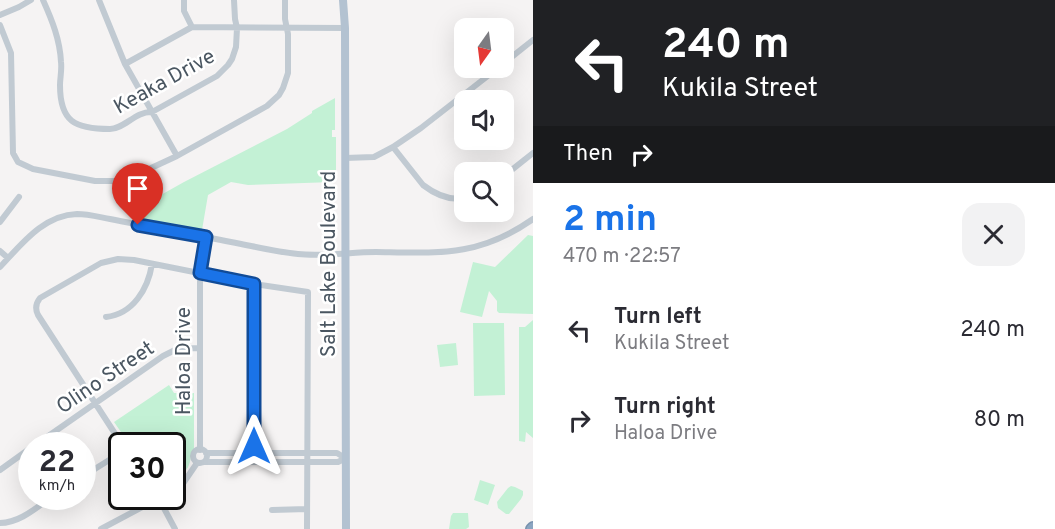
<!DOCTYPE html>
<html lang="en">
<head>
<meta charset="utf-8">
<style>
  body { margin:0; font-family:Overpass,sans-serif; background:#f2f2f3; color:#2b2b33; height:100vh; display:flex; flex-direction:column; font-size:22px; white-space:nowrap }
  * { box-sizing:border-box; margin:0 }
  p { font-size:20px; color:#7c7c81 }
  .icon { flex:none; width:33px; height:33px; fill:none; stroke:currentColor; stroke-width:2; stroke-linecap:round; stroke-linejoin:round }
  .map { position:relative; flex:1; overflow:hidden }
  .details { display:flex; flex-direction:column; background:#fff; width:522px }
  .details>* { flex:none }
  .banner { background:#202124; color:#fff; overflow:hidden }
  .needle { width:39px; rotate:194deg }
  .tools { position:absolute; left:454px; top:18px; display:grid; gap:12px }
  .tools a { display:grid; place-items:center; width:60px; height:60px; border-radius:12px; background:#fff; box-shadow:0 6px 24px #0002; font-size:30px }
  .speed { position:absolute; left:18px; top:432px; display:flex; gap:12px; font-size:30px; font-weight:700; text-align:center }
  .speed>* { display:grid; place-content:center; width:78px; height:78px; border-radius:50%; background:#fff; box-shadow:0 6px 24px #0002; line-height:1 }
  .speed small { font-size:15px; font-weight:400 }
  .speed .limit { border:3px solid #111; border-radius:9px; background:#fff; color:#111 }
  .pin { position:absolute; display:grid; place-items:center; width:51px; height:51px; color:#fff; margin:-62px -26px; border-radius:50% 50% 50% 0; rotate:-45deg; box-shadow:0 0 6px #0007 }
  .pin .icon { rotate:45deg }
  .me { position:absolute; width:66px; margin:-33px; rotate:0deg; stroke-linejoin:round; filter:drop-shadow(0 0 4px #0008) }
  .turn { display:flex; align-items:center; gap:21px; height:126px; padding:0 30px; font-size:27px }
  .turn .icon { width:78px; height:78px; stroke-width:2.5 }
  .turn b { display:block; font-size:42px; line-height:51px }
  .then { display:flex; align-items:center; height:57px; padding:0 30px; background:#0003; gap:12px; font-size:22px }
  .round { display:grid; place-items:center; flex:none; width:63px; height:63px; border-radius:18px; background:#f2f2f3 }
  .summary { display:flex; align-items:center; justify-content:space-between; height:102px; padding:0 30px }
  h1 { font-size:36px; font-weight:700; line-height:45px; color:#1a73e8 }
  ul { padding:0; list-style:none }
  li { display:flex; align-items:center; gap:18px; height:90px; padding:0 30px }
  li div { flex:1 }
  li b { display:block; font-size:22px }
  li em { font-style:normal }
  main { display:flex; flex:1; min-height:0 }
  .map>svg:first-child { display:block }
  .green { fill:#c3f1d5 }
  .lines { fill:none; stroke-linecap:round; stroke-linejoin:round }
  .highway-casing { stroke:#7690ad; stroke-width:12 }
  .minor { stroke:#c1cad2; stroke-width:6 }
  .major { stroke:#b3c2d1; stroke-width:8 }
  .highway { stroke:#8ba5c1; stroke-width:9 }
  .route-casing { stroke:#114b97; stroke-width:15 }
  .route { stroke:#1a73e8; stroke-width:10 }
  .labels { text-anchor:middle; stroke-width:5; stroke-linejoin:round; paint-order:stroke }
  .street-label { font-size:21px; fill:#4a5661; stroke:#fff }
</style>
</head>
<body>
<main>
<div class="map">
<svg width="533" height="529" viewBox="0 0 533 529">
  <rect width="100%" height="100%" fill="#f5f3f3"/>
  <path class="green" d="M335,98V130H332V137H336V180H333V182L248,185L231,182L208,195L202,230L139,218V216L127,214L184,182L287,129L312,113V111Z
    M528,235L533,236V314L499,313L497,311V301L489,291L482,317L460,312L473,262L495,267Z
    M533,320V438L526,432L525,442L519,441V327H525Z
    M473,323H504L505,395L474,396Z
    M456,343L458,365L440,367L437,345Z
    M169,385L174,393H194V449C189,456 192,463 186,470H181L177,474L176,481L173,484L172,446L130,445L114,422Z
    M480,480L495,485L488,505L474,500Z
    M511,486L515,487L523,491V495L521,499L509,514H506L498,508L497,502L508,488Z
    M453,513H468L469,527L466,529H449L451,516Z"/>
  <g class="lines">
    <defs>
      <path id="highway" d="M531,529L533,527"/>
    </defs>
    <use href="#highway" class="highway-casing"/>
    <path class="minor" d="M43,0C52,20 60,40 61,62C62,70 60,78 60,85C60,122 75,129 110,129C124,129 136,111 152,112L217,76L228,65L232,59L236,47L237,28L235,19L234,0
      M99,0L125,64L177,156
      M184,0V11L192,27
      M0,15L19,7L31,0
      M0,25L11,53L13,153L18,162L33,169L95,181H123L177,156L267,106L279,95L283,88L288,73V34L285,19V0
      M504,63L533,40
      M125,64L192,27L345,28
      M393,147L423,185C436,195 449,201 465,198
      M345,158L374,157L393,147L421,128L498,68
      M504,176L533,153
      M0,222L19,197
      M0,251L8,258
      M0,267C21,245 43,215 77,214C88,214 99,217 110,219C150,227 191,234 231,242C253,246 276,252 298,254C323,257 351,252 376,252C439,253 479,257 533,219
      M106,317C133,314 148,289 152,264
      M34,446L163,356L177,349L199,348
      M123,446L38,315C35,309 36,303 40,298L101,263L118,259L134,260L254,284L308,292L307,529
      M193 456a7 7 0 1 1 14 0a7 7 0 1 1-14 0Z
      M200,450V277L206,237
      M206,453H337L345,458
      M254,461V284
      M204,462H338L346,458
      M0,470L32,447
      M82,477L122,452
      M172,491L182,485L197,463
      M158,497L175,529
      M272,510L307,509
      M0,523C20,523 37,507 53,496
      M101,529L163,496"/>
    <path class="major" d="M343,0L345,28L346,529"/>
    <use href="#highway" class="highway"/>
  </g>
  <g class="lines">
    <defs>
      <path id="route" d="M138,225L206,237L200,273L254,284V446"/>
    </defs>
    <use href="#route" class="route-casing"/>
    <use href="#route" class="route"/>
  </g>
  <g class="labels">
    <g class="street-label">
      <text transform="translate(164 81) rotate(-29)" y="7">Keaka Drive</text>
      <text transform="translate(328 264) rotate(-90)" y="7">Salt Lake Boulevard</text>
      <text transform="translate(183 361) rotate(-90)" y="7">Haloa Drive</text>
      <text transform="translate(105 377) rotate(-34)" y="7">Olino Street</text>
    </g>
  </g>
</svg>
<div class="tools">
<a><svg class="needle" viewBox="-14 -14 28 28"><path d="M0-13l5 13h-10z" fill="#e53935"/><path d="M0 13l5-13h-10z" fill="#7c7c81"/></svg></a>
<a><svg class="icon" aria-label="sound" viewBox="0 0 24 24"><path d="M4 9h4l5-4v14l-5-4H4zM17 9q2 3 0 6"/></svg></a>
<a><svg class="icon" aria-label="search" viewBox="0 0 24 24"><circle cx="10" cy="10" r="6"/><path d="M15 15l6 6"/></svg></a>
</div>
<div class="speed"><div>22<small>km/h</small></div><div class="limit">30</div></div>
<div class="pin" style="left:138px;top:225px;background:#d93025"><svg class="icon" aria-label="arrive" viewBox="0 0 24 24"><path d="M6 21V4h12l-3 4 3 4H6"/></svg></div>
<svg class="me" style="left:254px;top:446px" viewBox="-20 -20 40 40"><path d="M0-17L14 15 0 8-14 15z" fill="#1a73e8" stroke="#fff" stroke-width="4"/></svg>
</div>
<section class="details">
<div class="banner">
<div class="turn"><svg class="icon" aria-label="left" viewBox="0 0 24 24"><path d="M17 20v-9H6M10 6l-5 5 5 5"/></svg><div><b>240 m</b>Kukila Street</div></div>
<div class="then">Then<svg class="icon" aria-label="right" viewBox="0 0 24 24"><path d="M7 20v-9h11M14 6l5 5-5 5"/></svg></div>
</div>
<div class="summary"><div><h1>2 min</h1><p>470 m · 22:57</p></div><a class="round"><svg class="icon" aria-label="close" viewBox="0 0 24 24"><path d="M6 6l12 12M18 6L6 18"/></svg></a></div>
<ul>
<li><svg class="icon" aria-label="left" viewBox="0 0 24 24"><path d="M17 20v-9H6M10 6l-5 5 5 5"/></svg><div><b>Turn left</b><p>Kukila Street</p></div><em>240 m</em></li>
<li><svg class="icon" aria-label="right" viewBox="0 0 24 24"><path d="M7 20v-9h11M14 6l5 5-5 5"/></svg><div><b>Turn right</b><p>Haloa Drive</p></div><em>80 m</em></li>
</ul>
</section>
</main>
</body>
</html>
